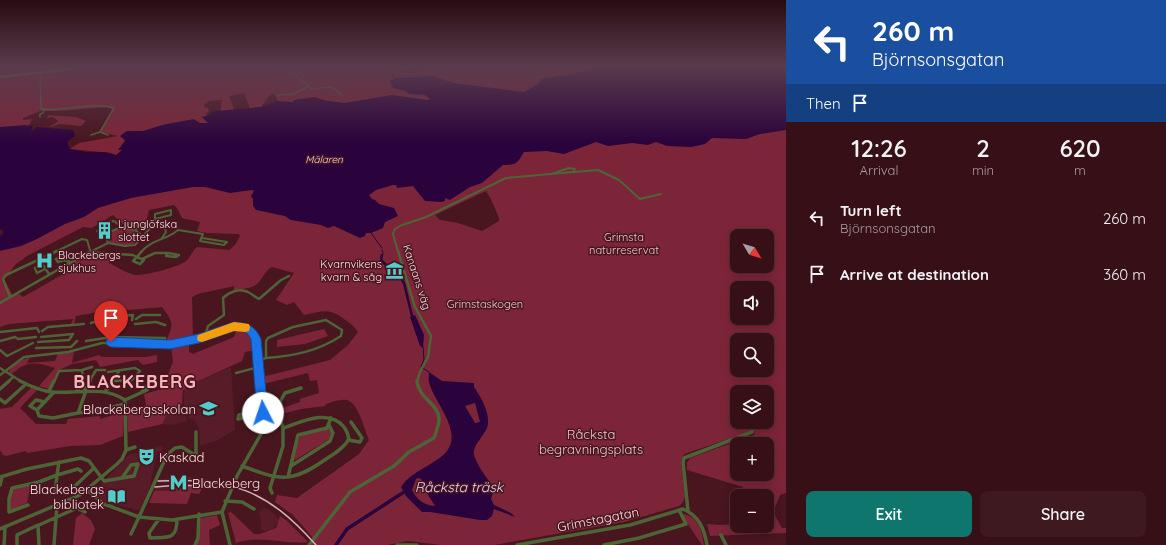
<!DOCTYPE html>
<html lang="en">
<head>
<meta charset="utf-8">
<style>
  body { margin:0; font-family:Quicksand,sans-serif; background:#3e1920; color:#f1f3f6; height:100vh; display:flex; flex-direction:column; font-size:15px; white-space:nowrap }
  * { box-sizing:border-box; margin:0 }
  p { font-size:13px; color:#aa9da1 }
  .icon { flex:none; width:22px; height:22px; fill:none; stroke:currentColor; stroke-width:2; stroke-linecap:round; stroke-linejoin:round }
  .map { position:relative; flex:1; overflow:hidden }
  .side { display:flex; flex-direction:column; background:#371017; width:380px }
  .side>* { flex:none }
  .guide { background:#1a4fa0; color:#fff; overflow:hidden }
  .needle { width:26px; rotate:128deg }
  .controls { position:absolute; left:730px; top:229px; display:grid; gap:8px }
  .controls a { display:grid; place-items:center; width:44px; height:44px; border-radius:8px; background:#371017; box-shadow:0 2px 10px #0003,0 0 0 1px #513036; font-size:20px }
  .pin { position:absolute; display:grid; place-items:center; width:34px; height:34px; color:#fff; margin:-41px -17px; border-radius:50% 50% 50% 0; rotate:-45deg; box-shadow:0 0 4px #0007 }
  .pin .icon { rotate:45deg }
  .me { position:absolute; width:44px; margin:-22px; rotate:356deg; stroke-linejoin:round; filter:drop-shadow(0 0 3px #0008) }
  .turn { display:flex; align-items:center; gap:14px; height:84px; padding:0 20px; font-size:18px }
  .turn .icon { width:52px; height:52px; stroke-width:2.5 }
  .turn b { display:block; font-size:28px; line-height:34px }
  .then { display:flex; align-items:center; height:38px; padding:0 20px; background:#0003; gap:8px; font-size:15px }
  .eta { display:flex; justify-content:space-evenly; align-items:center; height:68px; text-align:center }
  .eta b { font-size:24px; font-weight:600; line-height:28px }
  .button { display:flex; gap:8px; margin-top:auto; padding:8px 20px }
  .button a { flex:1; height:46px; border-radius:8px; background:#0f766e; color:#fff; font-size:16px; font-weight:600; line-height:46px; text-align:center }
  .button a+a { background:#3e1920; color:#f1f3f6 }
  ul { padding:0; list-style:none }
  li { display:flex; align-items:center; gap:12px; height:56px; padding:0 20px }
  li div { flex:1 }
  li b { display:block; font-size:15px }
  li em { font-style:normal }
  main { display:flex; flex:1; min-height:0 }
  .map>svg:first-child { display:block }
  .built { fill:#581c29 }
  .green { fill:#7d2538; fill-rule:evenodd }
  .water { fill:#2a033c; fill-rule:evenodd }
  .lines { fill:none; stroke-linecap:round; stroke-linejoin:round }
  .stream { stroke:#2a033c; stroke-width:1 }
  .canal-far1 { stroke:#2a033c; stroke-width:2.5 }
  .canal { stroke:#2a033c; stroke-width:3.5 }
  .street-far3 { stroke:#4c6537; stroke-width:1.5 }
  .street-far2 { stroke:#4c6537; stroke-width:2 }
  .street-far1 { stroke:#4c6537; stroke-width:2.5 }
  .street { stroke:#4c6537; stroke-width:3.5 }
  .secondary { stroke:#5f8739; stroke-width:2.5 }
  .rail { stroke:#d4b1b6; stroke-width:1.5 }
  .route { fill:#1a73e8; stroke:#114b97 }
  .slow { fill:#f59e0b }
  .labels { text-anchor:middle; stroke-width:3; stroke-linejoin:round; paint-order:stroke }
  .far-water-label { font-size:10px; font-style:italic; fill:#e5d5f0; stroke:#49151f }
  .poi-label { font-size:11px; fill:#fee1e4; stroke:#49151f; text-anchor:start }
  .park-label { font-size:11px; fill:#ebc8cb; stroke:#49151f }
  .street-label { font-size:11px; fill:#fee1e4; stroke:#49151f }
  .near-poi-label { font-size:13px; fill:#fee1e4; stroke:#49151f; text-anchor:end }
  .near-park-label { font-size:13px; fill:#ebc8cb; stroke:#49151f }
  .near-street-label { font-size:13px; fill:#fee1e4; stroke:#49151f }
  .near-water-label { font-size:14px; font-style:italic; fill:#e5d5f0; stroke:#49151f }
  .near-district-label { font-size:18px; font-weight:bold; letter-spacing:1px; fill:#f9b5bc; stroke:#49151f }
</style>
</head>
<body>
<main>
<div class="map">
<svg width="786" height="545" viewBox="0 0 786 545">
  <rect width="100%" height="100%" fill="#49151f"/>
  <path class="built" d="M231,367L235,430L218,440L200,446L199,429L195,421L188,417L184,405V389L196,382Z
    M182,404L187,421L172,425L162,424L148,427L170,408Z
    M163,446L162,451L157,452L149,490L140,510L105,503L96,493L98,487L130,454L149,451L150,447Z
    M190,477L208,479L230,483L226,490L187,487L167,491H154L156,486L200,484L201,481L158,483L159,479Z
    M264,507L275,514L279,521L272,529L264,532L261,529V519L258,513Z"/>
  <path class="green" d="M0,65H414L401,71L404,73H414L424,68L418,65H687L0,186ZM244,93L250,108L235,112L229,96ZM273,94L275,95L278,101L277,106L255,111V107H261L269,96ZM222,100L220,114L207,116L206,113L209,112L208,108L205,107L204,105L209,101ZM108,107L113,110L99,132L118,136L79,143L70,149L111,153L116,155L123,150H119L125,141L124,139L121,137L131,140L119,158L69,152L7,127L29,125L32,119L23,120V118L40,111H60Z
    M786,105V493L780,495L773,512L782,528H786V533L710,536L707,524L719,525L737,524V526H767V496H748L743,487L687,470V463L690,458L754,435L755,430L684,454L681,461L685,497L683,502L679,506L624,522L494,545H441L408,541L387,545H310L314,539L293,515L275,502L277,495L297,498L359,454L369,440C365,431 358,402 347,400C341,399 332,402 326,404L325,406L301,409L281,414L280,409L300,402V399L319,393L317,380L310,381L308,373L263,384L262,377L330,360L348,345L358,332C354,326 350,323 344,319C328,307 322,312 304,315L294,302L287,305L276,300L294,273L272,267C265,270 263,279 257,284C251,289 241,289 234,290V286L198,294L192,297L193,338L165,343C174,324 174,323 162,307L107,312L104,311L76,316L74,324H71L73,319L9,324L0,327V240L92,191L481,153ZM486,191L491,199L499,218V221L482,231L458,223L440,220L435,215ZM174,205L177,208L182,218L200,222L197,231L207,233L239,234L240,236L235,245L229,250L197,247C192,251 190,258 186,261C179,267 144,276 135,275C126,273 117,267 109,263L115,255L90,253L89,256L81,260L77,259L64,267L65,273L23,297L18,293L13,296L4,279L16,264L27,256L83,227L92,228L113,215L126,227L146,222L149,210ZM737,236H767V266H737ZM737,288H767V318H737ZM737,340H767V370H737ZM737,392H767V422H737ZM737,444H767V474H737Z
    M48,115L76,117L86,121L81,126L60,124L51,127L50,126L56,123L58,121L53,117L47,118Z
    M121,228L134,231L142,236C130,250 125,245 109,243L106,234Z
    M237,328C250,330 254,338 255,350L245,352L242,361L196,382L183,390L182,404L170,408L162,424L128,432L127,415L146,405L144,394L162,389L173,362L171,346L189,342V352L193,354L234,337Z
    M324,329L328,336L305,344L277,347V340Z
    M74,352L72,363L99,355L102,357H145L157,355V362L143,365L138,360L100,367L96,360L72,364L59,370L49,389L39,386L55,368C37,362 26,360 12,374L9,373C10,364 22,360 30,357L27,363L55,361L58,354Z
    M32,387L37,390L20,408L36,424H66L68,419L100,416V419L124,412L123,436L100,445L70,446L27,453L26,451L6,456L3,455L0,450V409L12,407Z
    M330,428L332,433L331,438L292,462L300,436Z
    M31,483L27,503L11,510L10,498L13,489Z
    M187,487H203L199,494L191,493L187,504L149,503L154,491H167Z
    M231,512L254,534H260L276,528L280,516L286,520L308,542C284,545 260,534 236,543L228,513Z
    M82,513L91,520L95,529L89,545H73L76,518Z
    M681,514C698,514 702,531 704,545H702Z
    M217,515L220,525L209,530L210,545H197L201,518Z"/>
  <path class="water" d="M621,65H786V130L760,134L746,139L712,138L705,144L691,147L667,146L656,142L648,145L632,143L608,146L596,142L564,154L547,151L524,152C517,163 518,165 503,165L482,183L470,187L450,200L445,198V201L442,202L425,201L413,186L397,188L396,185H393L376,190L369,195L372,199L375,200L379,204L394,208L398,216L385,222L383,228L371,233H366L365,236L360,238L334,226L328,228L321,225L291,220L285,216L256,210L253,206V199L251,196L254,191L252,190L230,193L205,187H193L131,198L98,208L84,217L65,224L37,239L21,246L0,251V236L3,234V231L0,229V127L26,125V127L33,125L31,131L34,130L36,127L73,130L75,136L67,142L70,149L86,152H105L116,155L122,150H118L125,141L124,139L120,136L127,131H143L162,125L194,119L200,123H208L202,117L212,114L211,112L215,111L261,107L278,101L293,102L294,100L315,97L323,100L344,103L392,95L428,100L430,99L425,95L409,94L405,91L393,88L390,81L395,78L432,76L454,83L524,92L538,84L542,79L573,74L600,66L618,67Z
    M415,315L424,335L423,348L420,346L410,317Z
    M429,372L442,381L474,383V387C481,397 493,417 486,430C483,436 475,444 474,451C472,458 488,481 493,485L490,489L493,492L491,499L494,505L511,513L515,517L494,509L492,516L487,520H480L430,512H422L406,496L401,487C412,470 434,466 447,451C463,430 433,401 429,382C428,379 429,375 429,372ZM475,403L480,422L475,423L465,406ZM418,478L421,479L425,490L435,506C424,505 417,500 412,490L416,479Z"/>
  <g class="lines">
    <path class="stream" d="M384,65L395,78
      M371,233L382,248
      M382,250L383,253
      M423,347L424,359L421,367L429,372"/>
    <path class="canal-far1" d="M382,255L381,260L391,270
      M396,271L404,283L412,316"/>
    <path class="canal" d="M336,545L347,529L404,492"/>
    <path class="street-far3" d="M283,65L312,89C326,89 330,82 341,95
      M406,70L414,65
      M40,73L41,109C65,112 91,101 114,108L100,132L91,135
      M277,95L293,94L307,87
      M40,117V114L43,113L44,110
      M100,132L108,135"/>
    <path class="street-far2" d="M569,168L575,169L573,172L551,174Z
      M574,172L598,170L619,180L640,199L661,194
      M171,210V215L155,219V214Z
      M155,219L156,225H164L166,232L162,238
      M119,228L135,230L143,236L135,245L125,246L108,243L105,234Z
      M128,228L139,225
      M111,229L106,225L107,222L114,221L123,228
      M136,230L142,224H148L150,227
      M97,231L103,234L106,233
      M143,236L155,223
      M92,251L108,243
      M55,252L82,239L87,240L90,250
      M141,252C154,238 165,241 178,230L203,234L200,241L224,245L227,242L202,238
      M398,252L393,234L395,229L402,225L426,217L506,178L551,174"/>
    <path class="street-far1" d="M398,251L415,307L431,336L428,357L420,372L417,382
      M168,253L179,255L176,257L166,256Z
      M62,256L64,260L58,262L56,259Z
      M137,257L144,260L140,264L133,261Z
      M137,257L142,251
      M142,259L155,253H168
      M64,260L70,262
      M45,269L37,273L35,268L43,265L49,274
      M10,297L3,279L6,275L57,251
      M0,303L89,252L133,255L137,257
      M136,319L142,315H160
      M326,320L342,330L341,336C318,351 294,356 266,358V341L268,338L293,327Z
      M91,323L106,319L107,317L133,315L132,320
      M135,324L156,322L165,325
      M42,331L48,327L84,324
      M0,332L37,328L39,332
      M205,336L208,326L224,315L223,298C229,292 239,288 248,292C252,294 255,297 259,299L281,280L289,276
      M0,341L15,337L18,339L36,337
      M86,341L112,337L165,338
      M38,342L69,340L73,334L41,337
      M36,348L71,347L77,341
      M0,350L7,356L33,343
      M259,360L266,358
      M0,368L22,382
      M82,370L92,367
      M108,372L135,368L140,371L132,380L113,381
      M236,373L259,367
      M0,375L24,357L68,352L102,343H179L199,339L237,326L249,329L256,339L260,382
      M8,382L13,377
      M54,382L59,371L82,370L83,378L81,382
      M89,382L96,370H105
      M112,382L119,371"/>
    <path class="street" d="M20,381C30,386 41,391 52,392C77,394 103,385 125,400L126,450
      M0,389L9,381
      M49,391L54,381
      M77,391L82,381
      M84,391L90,381
      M86,391L78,413L96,411L125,404
      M54,392L37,410L39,416L53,418L78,413
      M105,392L112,381
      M0,399L5,403L26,384
      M125,400L147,390L148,388L145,387L142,392
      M263,408L239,415L238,419L263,413
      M37,410L30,406L36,400L45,402
      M263,412L277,407L285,393L301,388
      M348,440L360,442L362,438L351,422
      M59,462L57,475L78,469L81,471
      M138,464L134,476L122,478L131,465Z
      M242,466C280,480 291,484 326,459C334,454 344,448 349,439C348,434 347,431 344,427C329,408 301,422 283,428
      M291,466L330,441L333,433L329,425
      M57,475L55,493L75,486L94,468
      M0,477L27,469L81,458L89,461L104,481L122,478
      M288,477L298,435L327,428L331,418
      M0,485L2,477
      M87,490L104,504L139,517L167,455L175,448L182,447L196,456V432
      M272,493L270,488L283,446V428L277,407
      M225,501L242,502L254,509
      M28,505L9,512V499L12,488L39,482L57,475
      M688,511L683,462L684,458L752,432L753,429L750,425
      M159,519L149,533L150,538C167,537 177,541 177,519
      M39,525L77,508L85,512
      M0,529L80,495L117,464L122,459L126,450L135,447
      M131,534L139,517L172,520L222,512
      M721,535L726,545
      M4,545L5,527
      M17,545V535L38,525L39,545
      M54,545L57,504
      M195,545L198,538L199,514
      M230,545L222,512L237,476L261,434L263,421L260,381
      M309,545L350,492L394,466L409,452L434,438C436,432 439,425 439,419C439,404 418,398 417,381
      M397,545H417
      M517,545L630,525L683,509C699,516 704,528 707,545
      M604,545L639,538L686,524L679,510"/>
    <path class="secondary" d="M0,77L63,70L83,65"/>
    <path class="rail" d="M158,481C232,478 266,489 316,545
      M155,487L179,485L217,487"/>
  </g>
  <linearGradient id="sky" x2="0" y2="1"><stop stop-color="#280c11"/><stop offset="0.46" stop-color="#593b4d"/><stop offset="1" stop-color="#593b4d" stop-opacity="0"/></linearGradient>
  <rect width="786" height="142" fill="url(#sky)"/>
  <path class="route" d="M234,322C248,323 255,326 261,339L268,413L267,417L263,418L259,417L257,413L251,339L248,334L243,331H234L199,343L170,349L111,347L107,345L106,342L107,339L111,337L170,340L199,334Z"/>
  <path class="slow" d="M234,322L249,324L250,327L249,331L245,332L234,331L202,342L198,341L197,338L198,335Z"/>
  <defs>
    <symbol id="building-bare" viewBox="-9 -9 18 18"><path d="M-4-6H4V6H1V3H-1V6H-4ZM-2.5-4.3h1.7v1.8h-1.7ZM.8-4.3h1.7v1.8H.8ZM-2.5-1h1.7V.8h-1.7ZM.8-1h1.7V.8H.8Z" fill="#53cdc9" stroke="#49151f" stroke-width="2.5" paint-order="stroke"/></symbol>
    <symbol id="hospital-bare" viewBox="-9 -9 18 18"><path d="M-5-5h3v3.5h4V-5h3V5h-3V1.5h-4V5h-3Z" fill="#53cdc9" stroke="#49151f" stroke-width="2.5" paint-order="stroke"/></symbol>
    <symbol id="museum-bare" viewBox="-9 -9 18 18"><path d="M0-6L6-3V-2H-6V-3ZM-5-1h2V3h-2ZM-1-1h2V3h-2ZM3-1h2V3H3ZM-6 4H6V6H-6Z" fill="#53cdc9" stroke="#49151f" stroke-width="2.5" paint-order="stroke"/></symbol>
    <symbol id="school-bare" viewBox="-9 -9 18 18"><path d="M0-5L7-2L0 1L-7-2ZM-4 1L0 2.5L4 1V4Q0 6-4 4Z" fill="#53cdc9" stroke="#49151f" stroke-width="2.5" paint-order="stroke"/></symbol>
    <symbol id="theatre-bare" viewBox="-9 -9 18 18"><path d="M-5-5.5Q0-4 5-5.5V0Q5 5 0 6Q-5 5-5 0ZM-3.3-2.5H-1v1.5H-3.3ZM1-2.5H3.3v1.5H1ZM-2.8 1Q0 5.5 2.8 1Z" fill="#53cdc9" stroke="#49151f" stroke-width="2.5" paint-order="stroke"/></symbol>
    <symbol id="metro-bare" viewBox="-9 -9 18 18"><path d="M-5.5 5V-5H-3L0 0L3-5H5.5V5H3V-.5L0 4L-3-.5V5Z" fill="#53cdc9" stroke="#49151f" stroke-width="2.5" paint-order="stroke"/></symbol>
    <symbol id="library-bare" viewBox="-9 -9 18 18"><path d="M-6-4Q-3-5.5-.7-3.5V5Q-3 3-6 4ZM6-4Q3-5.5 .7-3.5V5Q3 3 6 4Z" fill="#53cdc9" stroke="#49151f" stroke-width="2.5" paint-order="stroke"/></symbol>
  </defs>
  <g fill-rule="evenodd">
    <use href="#building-bare" x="92" y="218" width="25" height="25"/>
    <use href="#hospital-bare" x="32" y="248" width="25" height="25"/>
    <use href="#museum-bare" x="382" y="258" width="25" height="25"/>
    <use href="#school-bare" x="196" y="396" width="25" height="25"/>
    <use href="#theatre-bare" x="134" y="444" width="25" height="25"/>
    <use href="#metro-bare" x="166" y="470" width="25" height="25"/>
    <use href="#library-bare" x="104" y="484" width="25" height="25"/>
  </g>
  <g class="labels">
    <g class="far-water-label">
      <text x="324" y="163">Mälaren</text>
    </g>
    <g class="poi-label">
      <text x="118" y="228">Ljunglöfska<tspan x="118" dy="13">slottet</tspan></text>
      <text x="58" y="259">Blackebergs<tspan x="58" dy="13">sjukhus</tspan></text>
      <text x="382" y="268" text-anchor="end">Kvarnvikens<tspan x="382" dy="13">kvarn &amp; såg</tspan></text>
    </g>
    <g class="park-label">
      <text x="624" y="241">Grimsta<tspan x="624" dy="13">naturreservat</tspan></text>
      <text x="485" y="308">Grimstaskogen</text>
    </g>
    <g class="street-label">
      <text transform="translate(417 277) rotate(72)" y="4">Kanaans väg</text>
    </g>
    <g class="near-poi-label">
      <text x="196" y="414">Blackebergsskolan</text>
      <text x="159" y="462" text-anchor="start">Kaskad</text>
      <text x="192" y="488" text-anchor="start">Blackeberg</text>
      <text x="104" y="494">Blackebergs<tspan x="104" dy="15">bibliotek</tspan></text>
    </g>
    <g class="near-park-label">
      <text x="591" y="439">Råcksta<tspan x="591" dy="15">begravningsplats</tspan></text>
    </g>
    <g class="near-street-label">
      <text transform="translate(598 519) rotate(-11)" y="5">Grimstagatan</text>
    </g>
    <g class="near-water-label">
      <text x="459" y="492">Råcksta träsk</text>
    </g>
    <g class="near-district-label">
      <text x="135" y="388">BLACKEBERG</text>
    </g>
  </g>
</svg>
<div class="controls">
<a><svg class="needle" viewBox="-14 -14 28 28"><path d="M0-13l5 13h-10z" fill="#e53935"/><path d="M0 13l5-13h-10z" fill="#aa9da1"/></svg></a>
<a><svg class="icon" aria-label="sound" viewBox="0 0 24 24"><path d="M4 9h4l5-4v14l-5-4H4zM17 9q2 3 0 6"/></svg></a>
<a><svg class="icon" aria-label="search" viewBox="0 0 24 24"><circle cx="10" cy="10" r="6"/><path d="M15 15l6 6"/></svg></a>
<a><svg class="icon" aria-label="layers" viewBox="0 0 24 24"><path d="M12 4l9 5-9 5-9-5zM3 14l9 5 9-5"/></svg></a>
<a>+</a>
<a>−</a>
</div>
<div class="pin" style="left:111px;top:342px;background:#d93025"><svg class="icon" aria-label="arrive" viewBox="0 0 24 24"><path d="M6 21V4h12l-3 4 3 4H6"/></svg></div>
<svg class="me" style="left:263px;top:413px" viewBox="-20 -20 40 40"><circle r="19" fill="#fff"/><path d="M0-13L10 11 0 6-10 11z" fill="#1a73e8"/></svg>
</div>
<section class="side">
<div class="guide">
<div class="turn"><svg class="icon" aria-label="left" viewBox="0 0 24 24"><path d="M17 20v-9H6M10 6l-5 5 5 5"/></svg><div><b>260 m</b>Björnsonsgatan</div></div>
<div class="then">Then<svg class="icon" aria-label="arrive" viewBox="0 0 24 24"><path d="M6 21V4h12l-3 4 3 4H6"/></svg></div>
</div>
<div class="eta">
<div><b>12:26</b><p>Arrival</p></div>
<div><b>2</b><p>min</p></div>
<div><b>620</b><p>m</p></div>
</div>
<ul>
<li><svg class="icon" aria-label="left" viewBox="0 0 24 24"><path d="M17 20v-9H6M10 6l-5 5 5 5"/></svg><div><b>Turn left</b><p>Björnsonsgatan</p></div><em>260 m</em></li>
<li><svg class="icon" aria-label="arrive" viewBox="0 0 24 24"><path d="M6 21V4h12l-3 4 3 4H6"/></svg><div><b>Arrive at destination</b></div><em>360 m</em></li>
</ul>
<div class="button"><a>Exit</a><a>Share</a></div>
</section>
</main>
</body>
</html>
